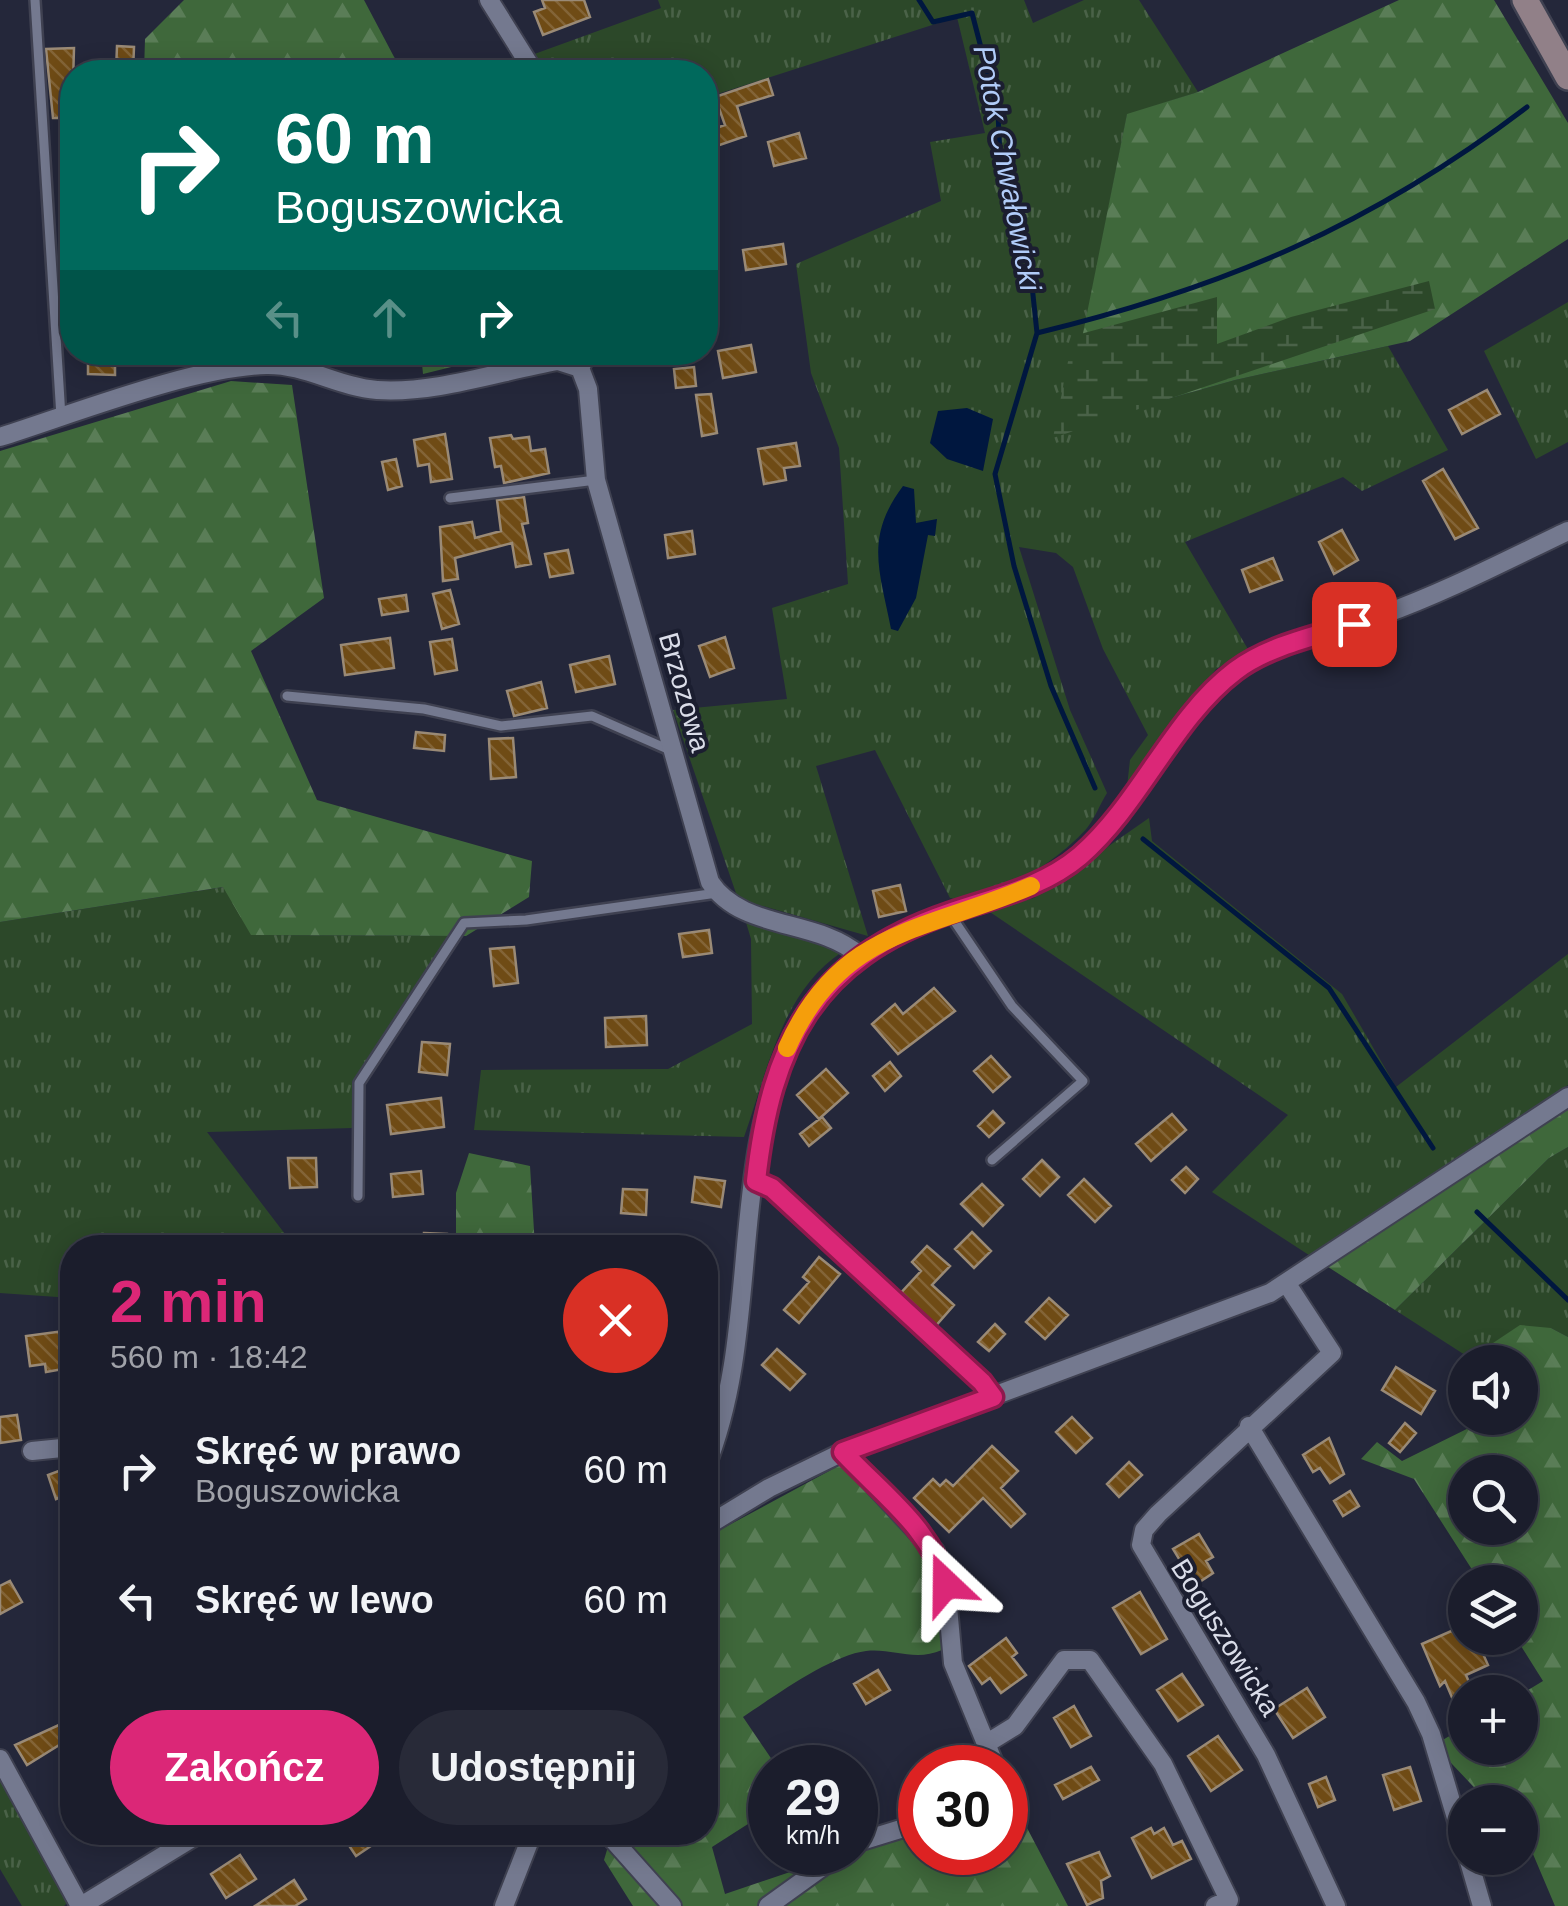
<!DOCTYPE html>
<html lang="pl">
<head>
<meta charset="utf-8">
<style>
  body { margin:0; font-family:Helvetica,sans-serif; background:#282a38; color:#f1f3f6; height:100vh; display:flex; flex-direction:column; font-size:38px; white-space:nowrap }
  * { box-sizing:border-box; margin:0 }
  p { font-size:32px; color:#a0a2a9 }
  .icon { flex:none; width:55px; height:55px; fill:none; stroke:currentColor; stroke-width:2; stroke-linecap:round; stroke-linejoin:round }
  .map { position:relative; flex:1; overflow:hidden }
  .details { position:absolute; left:60px; top:1235px; width:658px; height:610px; display:flex; flex-direction:column; background:#1b1d2c; border-radius:40px; box-shadow:0 5px 25px #0003,0 0 0 2px #393b48 }
  .details>* { flex:none }
  .top-card { position:absolute; left:60px; top:60px; width:658px; height:305px; border-radius:40px; box-shadow:0 5px 25px #0003,0 0 0 2px #393b48; background:#00695c; color:#fff; overflow:hidden }
  .tools { position:absolute; left:1448px; top:1345px; display:grid; gap:20px }
  .tools a { display:grid; place-items:center; width:90px; height:90px; border-radius:50%; background:#1b1d2c; box-shadow:0 5px 25px #0003,0 0 0 2px #393b48; font-size:50px }
  .speed { position:absolute; left:748px; top:1745px; display:flex; gap:20px; font-size:50px; font-weight:700; text-align:center }
  .speed>* { display:grid; place-content:center; width:130px; height:130px; border-radius:50%; background:#1b1d2c; box-shadow:0 5px 25px #0003,0 0 0 2px #393b48; line-height:1 }
  .speed small { font-size:25px; font-weight:400 }
  .speed .limit { border:15px solid #d22; background:#fff; color:#111 }
  .pin { position:absolute; display:grid; place-items:center; width:85px; height:85px; color:#fff; margin:-42px; border-radius:20px; box-shadow:0 5px 15px #0006 }
  .me { position:absolute; width:110px; margin:-55px; rotate:337deg; stroke-linejoin:round; filter:drop-shadow(0 0 8px #0008) }
  .turn { display:flex; align-items:center; gap:35px; height:210px; padding:0 50px; font-size:45px }
  .turn .icon { width:130px; height:130px; stroke-width:2.5 }
  .turn b { display:block; font-size:70px; line-height:85px }
  .lanes { display:flex; align-items:center; height:95px; padding:0 50px; background:#0003; justify-content:center; gap:50px; direction:ltr }
  .lanes .off { opacity:.35 }
  .round { display:grid; place-items:center; flex:none; width:105px; height:105px; border-radius:52px; background:#282a38 }
  .overview { display:flex; align-items:center; justify-content:space-between; height:170px; padding:0 50px }
  h1 { font-size:60px; font-weight:700; line-height:75px; color:#db2777 }
  .cta { display:flex; gap:20px; margin-top:auto; padding:20px 50px }
  .cta a { flex:1; height:115px; border-radius:60px; background:#db2777; color:#fff; font-size:40px; font-weight:700; line-height:115px; text-align:center }
  .cta a+a { background:#282a38; color:#f1f3f6 }
  ul { padding:0; list-style:none }
  li { display:flex; align-items:center; gap:30px; height:130px; padding:0 50px }
  li div { flex:1 }
  li b { display:block; font-size:38px }
  li em { font-style:normal }
  .map>svg:first-child { display:block }
  .grass { fill:url(#grass-tufts) }
  .forest { fill:url(#forest-firs); fill-rule:evenodd }
  .wetland { fill:url(#wetland-marsh) }
  .water { fill:#00173f }
  .lines { fill:none; stroke-linecap:round; stroke-linejoin:round }
  .stream { stroke:#00173f; stroke-width:5 }
  .building { fill:url(#building-back-hatch); stroke:#9a8a76; stroke-width:2.5 }
  .lane-casing { stroke:#3f4151; stroke-width:14 }
  .street-casing { stroke:#3f4151; stroke-width:22 }
  .secondary-casing { stroke:#3f4151; stroke-width:30 }
  .lane { stroke:#74798f; stroke-width:9 }
  .street { stroke:#74798f; stroke-width:18 }
  .secondary { stroke:#918088; stroke-width:25 }
  .route-casing { stroke:#8e194d; stroke-width:25 }
  .route { stroke:#db2777; stroke-width:18 }
  .slow { stroke:#f59e0b; stroke-width:18 }
  .labels { text-anchor:middle; stroke-width:8; stroke-linejoin:round; paint-order:stroke }
  .street-label { font-size:28px; fill:#dadde9; stroke:#1b1e30 }
  .water-label { font-size:30px; font-style:italic; fill:#b1ccf8; stroke:#1b1e30 }
</style>
</head>
<body>
<div class="map">
<svg width="1568" height="1906" viewBox="0 0 1568 1906">
  <defs>
    <pattern id="grass-tufts" width="24" height="20" patternUnits="userSpaceOnUse" patternTransform="scale(2.5)"><rect width="24" height="20" fill="#2c4829"/><path d="M3 7l-1-3M5 7V3M7 7l1-3M15 17l-1-3M17 17v-4M19 17l1-3" fill="none" stroke="#4a6248"/></pattern>
    <pattern id="forest-firs" width="22" height="20" patternUnits="userSpaceOnUse" patternTransform="scale(2.5)"><rect width="22" height="20" fill="#3f683b"/><path d="M5 1l3.5 6h-7zM16 11l3.5 6h-7z" fill="#5a7d57"/></pattern>
    <pattern id="wetland-marsh" width="20" height="14" patternUnits="userSpaceOnUse" patternTransform="scale(2.5)"><rect width="20" height="14" fill="#2c4829"/><path d="M1 5h8M5 5V1M11 12h8M15 12V8" fill="none" stroke="#4a6248"/></pattern>
    <pattern id="building-back-hatch" width="6" height="6" patternUnits="userSpaceOnUse" patternTransform="scale(2.5)"><rect width="6" height="6" fill="#6f4b15"/><path d="M-1 5l2 2M0 0l6 6M5-1l2 2" fill="none" stroke="#836437"/></pattern>
  </defs>
  <rect width="100%" height="100%" fill="#24273a"/>
  <path class="grass" d="M658,0H1024L1033,23L1084,0H1139L1198,92L1127,115L1065,428L1235,380L1388,346L1448,450L1362,491L1343,477L1185,542L1249,651L1216,669L1127,787L1130,760L1148,735L1103,649L1073,567L1056,553L1019,547L1070,710L1107,793C1100,804 1095,818 1087,828C1063,856 988,911 950,898L875,750L816,766L868,936L738,899L673,710L787,699L772,608L848,584L839,448L811,373L796,264L941,201L930,142L985,133L957,17L705,98V72H544L529,56L661,8Z
    M1568,302V442L1536,459L1484,351Z
    M1149,818L1152,841L1342,994L1396,1087L1568,954V1085L1312,1257L1212,1192L1288,1115L987,910L1034,898Z
    M224,887L252,935L449,936L352,1082V1128L207,1132L288,1238L263,1248H72V1298L0,1293V922Z
    M745,919L835,944L842,952C782,991 767,1072 744,1137L474,1130L481,1070L668,1069L752,1024L751,939Z
    M1568,1147V1337L1551,1328L1494,1343L1487,1362H1476L1395,1310L1549,1158Z
    M0,1775L70,1900L64,1906H22L0,1869Z"/>
  <path class="forest" d="M184,0H364L402,72H144L145,39Z
    M1399,0H1494L1568,123V239L1410,341L1235,380L1064,428L1127,114L1198,92Z
    M421,353V352L508,353L423,374Z
    M231,381L292,385L324,598L251,651L317,800L532,861L529,897L466,936L251,935L223,887L0,922V451Z
    M1568,1109V1147L1549,1158L1395,1310L1325,1265Z
    M469,1153L530,1166L535,1247H456V1193Z
    M1520,1325L1551,1328L1568,1337V1906H1555L1530,1847L1520,1837V1802H1488L1434,1745L1465,1727V1748H1520V1695L1543,1681L1516,1638H1520V1582H1480L1414,1479L1361,1459L1377,1442L1402,1461L1489,1418H1520V1402L1529,1397L1520,1391V1362H1487L1493,1343ZM1465,1472H1520V1528H1465Z
    M842,1464C876,1497 924,1532 938,1578C945,1600 942,1627 942,1650C915,1662 893,1648 866,1651C831,1655 773,1697 743,1717L777,1767L770,1768V1810L712,1847L725,1894L920,1828V1852H1005V1786L1068,1906H633L604,1860L612,1833L705,1832V1538Z"/>
  <path class="wetland" d="M1429,281L1435,309L1053,438L1073,336L1217,297V344L1291,317Z"/>
  <path class="water" d="M967,408L993,419L983,471L947,459L930,443L938,411Z
    M903,486L914,489L916,523L937,519L935,536L928,535L916,598L898,631L891,629C880,571 864,538 903,486Z"/>
  <g class="lines">
    <path class="stream" d="M919,0L933,22L972,13L998,113L1000,156L1029,257L1037,333L995,474L1014,566L1051,686L1095,788
      M1037,333C1226,287 1372,225 1527,107
      M1143,839L1329,988L1433,1148
      M1477,1212L1568,1300"/>
  </g>
  <path class="building" d="M542,0H584L590,17L543,35L534,12L545,8Z
    M117,46L134,47L133,72H116Z
    M74,48L72,118H53L46,49Z
    M768,79L773,95L737,106L746,136L705,150V132L725,125L715,97Z
    M799,133L806,158L774,166L768,142Z
    M783,244L786,264L746,270L743,250Z
    M751,345L756,372L723,378L718,351Z
    M88,352H115V375L88,374Z
    M694,367L696,386L676,388L674,369Z
    M1487,390L1500,414L1462,434L1449,410Z
    M711,394L717,433L702,436L696,395Z
    M445,434L452,479L431,482L429,464L418,466L414,440Z
    M511,435L513,439L529,437L531,451L545,449L549,473L504,483L501,466L495,467L490,438Z
    M796,443L800,466L784,468L786,480L764,484L758,449Z
    M396,459L402,486L388,490L382,462Z
    M1443,469L1478,528L1455,539L1423,481Z
    M524,497L528,523L522,524L531,564L516,567L512,543L455,558L458,579L443,581L440,527L472,522L475,538L501,531L497,500Z
    M1342,530L1358,560L1334,574L1319,542Z
    M692,531L695,554L668,558L665,535Z
    M568,550L573,573L550,577L545,554Z
    M1273,558L1282,580L1250,592L1242,570Z
    M450,590L459,624L442,629L433,594Z
    M406,595L408,611L382,615L379,599Z
    M725,637L734,668L710,677L699,646Z
    M390,638L394,668L345,675L341,645Z
    M452,639L457,670L435,674L430,642Z
    M609,656L615,684L576,692L570,665Z
    M541,682L547,708L514,716L507,691Z
    M416,732L445,735L444,751L414,748Z
    M513,738L516,777L491,779L489,739Z
    M900,885L906,911L879,917L873,891Z
    M709,930L712,953L683,957L679,934Z
    M514,947L518,983L494,986L490,949Z
    M934,988L955,1011L898,1054L872,1024L895,1004L903,1014Z
    M646,1016L647,1045L606,1047L605,1018Z
    M422,1042L450,1044L447,1075L419,1072Z
    M991,1056L1010,1077L993,1092L974,1071Z
    M890,1062L901,1076L885,1091L873,1076Z
    M826,1069L848,1093L819,1119L797,1095Z
    M441,1098L444,1127L391,1134L387,1105Z
    M993,1111L1004,1123L989,1137L978,1126Z
    M1172,1114L1186,1130L1151,1161L1136,1144Z
    M822,1117L831,1128L809,1146L800,1134Z
    M288,1158H316L317,1187L290,1188Z
    M1042,1160L1059,1177L1040,1196L1023,1179Z
    M1186,1167L1198,1179L1185,1193L1172,1180Z
    M421,1171L423,1194L393,1197L391,1174Z
    M695,1177L725,1181L721,1207L692,1202Z
    M1084,1179L1111,1206L1095,1222L1068,1195Z
    M982,1184L1003,1205L983,1226L961,1204Z
    M623,1189L647,1190L646,1215L621,1213Z
    M972,1232L991,1251L974,1268L955,1249Z
    M424,1233L447,1234V1248H424Z
    M927,1246L950,1266L932,1285L954,1305L933,1329L898,1296L921,1271L912,1262Z
    M819,1257L840,1274L799,1323L784,1310L809,1282L803,1277Z
    M1049,1298L1068,1315L1045,1339L1026,1322Z
    M995,1324L1005,1334L989,1351L978,1342Z
    M72,1330V1360L62,1361L63,1369L46,1372L45,1364L30,1366L26,1336Z
    M777,1349L805,1374L790,1390L762,1365Z
    M1396,1367L1435,1391L1421,1414L1382,1390Z
    M17,1415L21,1440L0,1443V1417Z
    M1072,1417L1092,1438L1076,1453L1056,1432Z
    M1405,1423L1416,1433L1400,1452L1389,1443Z
    M1329,1438L1344,1474L1330,1483L1320,1468L1313,1472L1303,1455Z
    M992,1446L1018,1471L1001,1488L1025,1514L1011,1527L983,1498L949,1532L914,1498L933,1479L940,1486L946,1480L953,1486Z
    M1129,1462L1142,1475L1119,1497L1107,1484Z
    M72,1466V1493L56,1499L48,1475Z
    M1350,1491L1359,1506L1343,1516L1334,1501Z
    M1199,1534L1213,1557L1206,1561L1213,1573L1195,1585L1173,1549Z
    M10,1581L22,1602L0,1614V1586Z
    M1140,1592L1167,1639L1141,1654L1113,1608Z
    M1465,1625V1638H1476L1488,1665L1466,1675L1473,1692H1465V1697L1454,1702L1445,1681L1440,1686L1422,1644Z
    M1006,1638L1017,1653L1012,1657L1026,1675L1001,1693L990,1678L982,1684L969,1666Z
    M878,1670L890,1690L866,1704L854,1684Z
    M1182,1674L1203,1705L1178,1721L1157,1690Z
    M1307,1688L1325,1717L1293,1738L1274,1709Z
    M1074,1706L1091,1736L1071,1747L1054,1718Z
    M72,1719V1737L27,1765L15,1745Z
    M1218,1736L1242,1770L1211,1791L1188,1756Z
    M1091,1767L1099,1780L1063,1799L1055,1785Z
    M1410,1767L1421,1801L1394,1810L1383,1775Z
    M1326,1777L1335,1800L1318,1807L1309,1784Z
    M1151,1828L1154,1834L1164,1828L1173,1845L1182,1841L1191,1859L1152,1878L1132,1838Z
    M340,1832H362L371,1846L356,1856Z
    M1099,1852L1110,1876L1101,1881L1103,1898L1087,1905L1067,1864Z
    M240,1855L256,1879L226,1898L211,1874Z
    M294,1880L306,1899L295,1906H255Z"/>
  <g class="lines">
    <defs>
      <path id="lane" d="M35,0L61,417
        M450,498L596,480
        M287,696L424,709L501,726L592,716L672,751
        M949,913L1012,1006L1083,1081L992,1160
        M756,1181L773,1188L993,1397
        M358,1196L359,1083L464,923L526,920L717,893"/>
      <path id="street" d="M489,0L534,72
        M588,352L580,368L588,389L596,480L710,882C742,931 816,918 859,955
        M0,437C73,414 192,367 266,365C305,364 338,387 377,390C436,394 500,371 558,361L580,368
        M1287,1284L1332,1353L1158,1514L1144,1530L1141,1545L1266,1755L1336,1906
        M1249,1426L1416,1702L1431,1734L1465,1848
        M32,1451L72,1447
        M843,1452L935,1551L946,1584L953,1663L996,1768
        M705,1469C762,1330 727,1167 793,1035C828,965 892,930 963,909C996,898 1032,889 1061,870C1135,819 1165,726 1235,671C1276,640 1335,632 1382,615C1446,592 1507,560 1568,531
        M705,1527L769,1488L843,1452L1270,1293L1568,1097
        M989,1742L1015,1726L1064,1660H1090L1163,1764L1229,1900L1215,1906
        M0,1759L80,1906
        M606,1832L672,1906
        M855,1843L920,1823
        M1468,1858L1482,1906
        M81,1906L202,1832
        M504,1906L533,1832
        M768,1906L843,1852"/>
      <path id="secondary" d="M1525,0L1568,77"/>
    </defs>
    <use href="#lane" class="lane-casing"/>
    <use href="#street" class="street-casing"/>
    <use href="#secondary" class="secondary-casing"/>
    <use href="#lane" class="lane"/>
    <use href="#street" class="street"/>
    <use href="#secondary" class="secondary"/>
  </g>
  <g class="lines">
    <defs>
      <path id="route" d="M946,1584C931,1528 881,1493 843,1452L993,1397L982,1382L772,1188L756,1181C771,1044 814,959 949,913C995,897 1042,888 1080,856C1141,803 1172,719 1235,671C1268,646 1315,636 1354,624"/>
    </defs>
    <use href="#route" class="route-casing"/>
    <use href="#route" class="route"/>
    <path class="slow" d="M787,1048C840,928 927,931 1031,886"/>
  </g>
  <g class="labels">
    <g class="street-label">
      <text transform="translate(685 692) rotate(74)" y="10">Brzozowa</text>
      <text transform="translate(1226 1637) rotate(58)" y="10">Boguszowicka</text>
    </g>
    <g class="water-label">
      <text transform="translate(1007 168) rotate(79)" y="10">Potok Chwałowicki</text>
    </g>
  </g>
</svg>
<div class="tools">
<a><svg class="icon" aria-label="sound" viewBox="0 0 24 24"><path d="M4 9h4l5-4v14l-5-4H4zM17 9q2 3 0 6"/></svg></a>
<a><svg class="icon" aria-label="search" viewBox="0 0 24 24"><circle cx="10" cy="10" r="6"/><path d="M15 15l6 6"/></svg></a>
<a><svg class="icon" aria-label="layers" viewBox="0 0 24 24"><path d="M12 4l9 5-9 5-9-5zM3 14l9 5 9-5"/></svg></a>
<a>+</a>
<a>−</a>
</div>
<div class="speed"><div>29<small>km/h</small></div><div class="limit">30</div></div>
<div class="pin" style="left:1354px;top:624px;background:#d93025"><svg class="icon" aria-label="arrive" viewBox="0 0 24 24"><path d="M6 21V4h12l-3 4 3 4H6"/></svg></div>
<svg class="me" style="left:946px;top:1584px" viewBox="-20 -20 40 40"><path d="M0-17L14 15 0 8-14 15z" fill="#db2777" stroke="#fff" stroke-width="4"/></svg>
<div class="top-card">
<div class="turn"><svg class="icon" aria-label="right" viewBox="0 0 24 24"><path d="M7 20v-9h11M14 6l5 5-5 5"/></svg><div><b>60 m</b>Boguszowicka</div></div>
<div class="lanes"><svg class="icon off" aria-label="left" viewBox="0 0 24 24"><path d="M17 20v-9H6M10 6l-5 5 5 5"/></svg><svg class="icon off" aria-label="ahead" viewBox="0 0 24 24"><path d="M12 20V5M6 11l6-6 6 6"/></svg><svg class="icon" aria-label="right" viewBox="0 0 24 24"><path d="M7 20v-9h11M14 6l5 5-5 5"/></svg></div>
</div>
<section class="details">
<div class="overview"><div><h1>2 min</h1><p>560 m · 18:42</p></div><a class="round" style="background:#d93025;color:#fff"><svg class="icon" aria-label="close" viewBox="0 0 24 24"><path d="M6 6l12 12M18 6L6 18"/></svg></a></div>
<ul>
<li><svg class="icon" aria-label="right" viewBox="0 0 24 24"><path d="M7 20v-9h11M14 6l5 5-5 5"/></svg><div><b>Skręć w prawo</b><p>Boguszowicka</p></div><em>60 m</em></li>
<li><svg class="icon" aria-label="left" viewBox="0 0 24 24"><path d="M17 20v-9H6M10 6l-5 5 5 5"/></svg><div><b>Skręć w lewo</b></div><em>60 m</em></li>
</ul>
<div class="cta"><a>Zakończ</a><a>Udostępnij</a></div>
</section>
</div>
</body>
</html>
